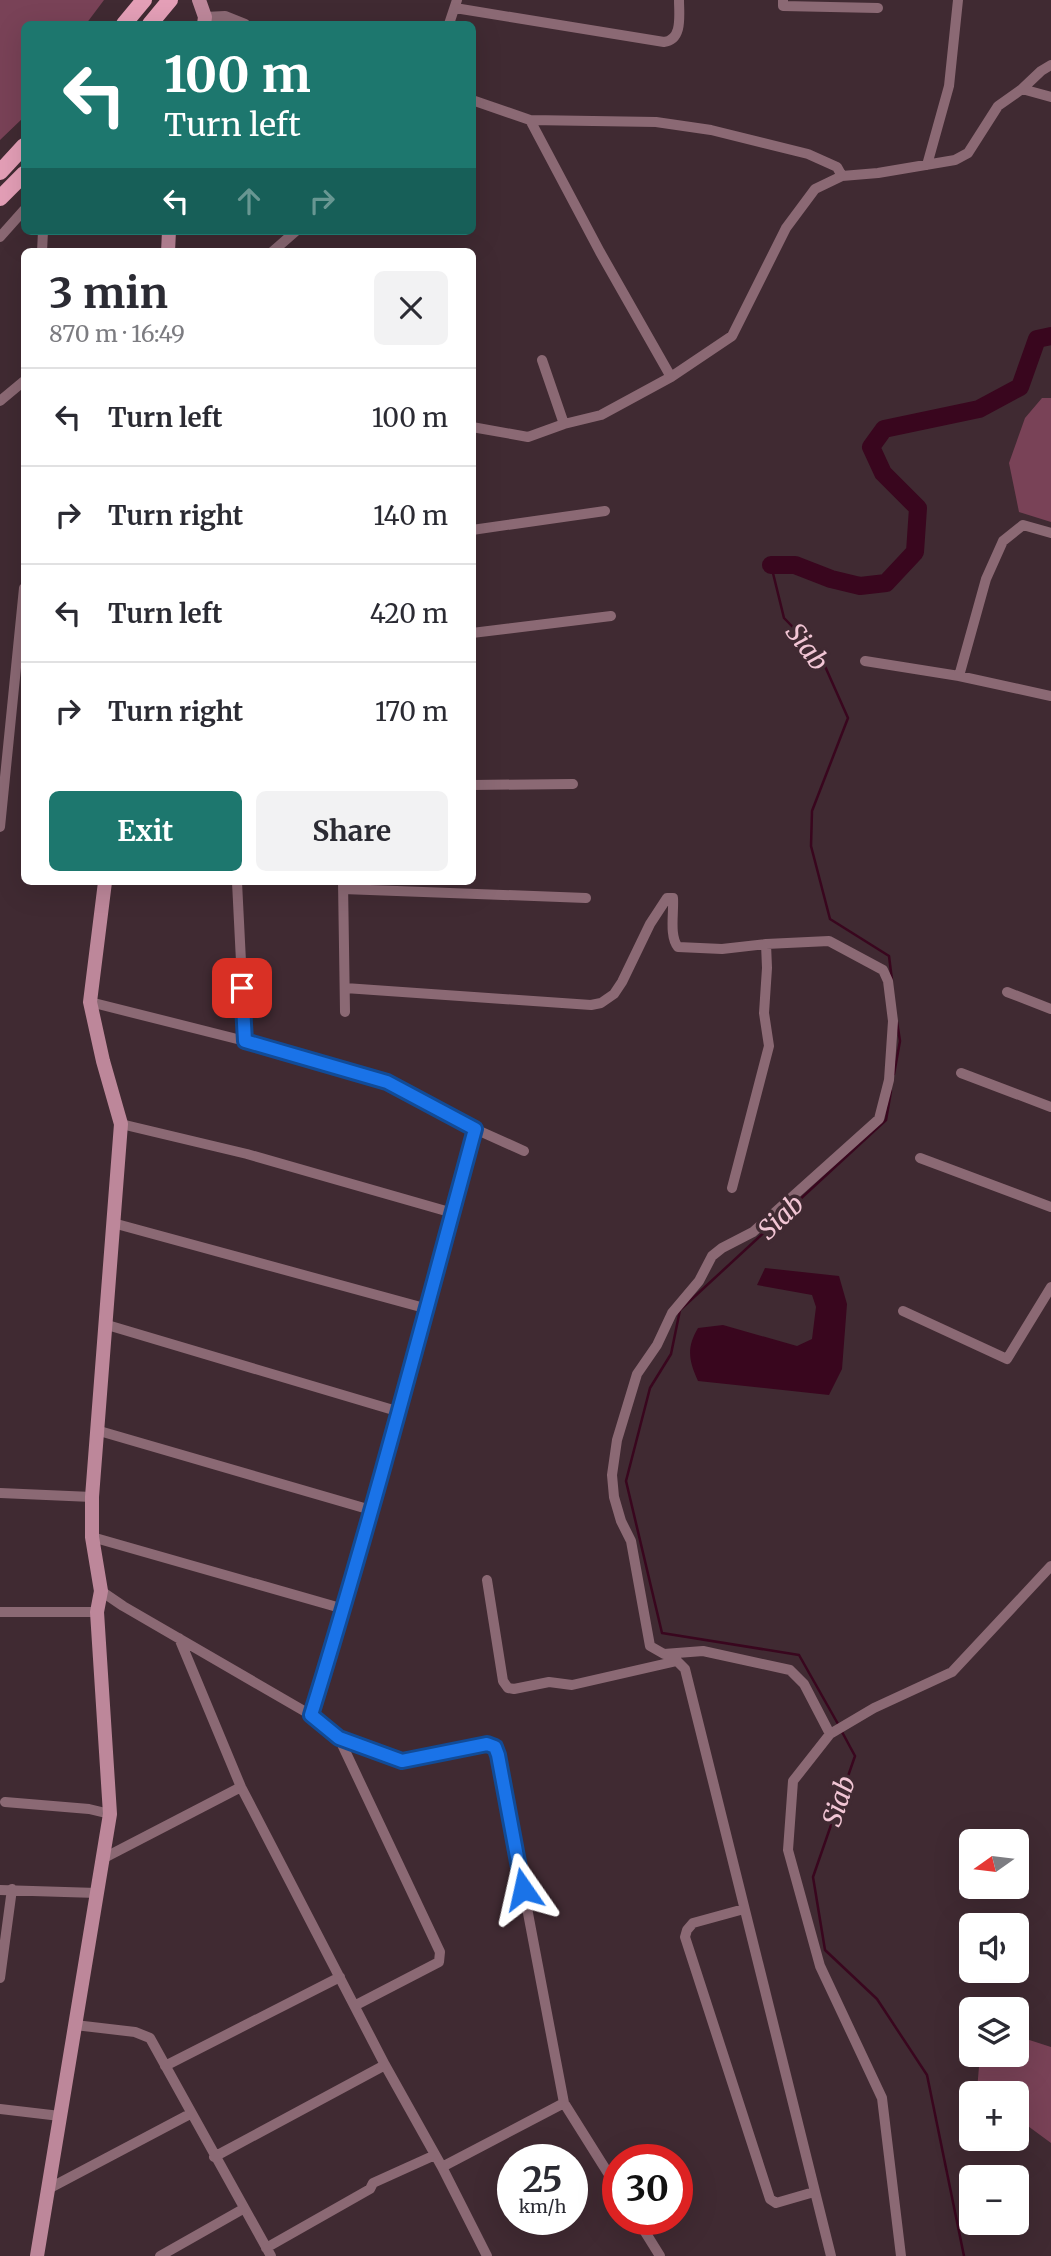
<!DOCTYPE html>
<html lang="en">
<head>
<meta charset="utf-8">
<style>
  body { margin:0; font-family:Merriweather,serif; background:#f2f2f3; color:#2b2b33; height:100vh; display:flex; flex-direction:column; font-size:26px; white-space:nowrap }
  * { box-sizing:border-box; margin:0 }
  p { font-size:23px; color:#7c7c81 }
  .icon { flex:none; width:38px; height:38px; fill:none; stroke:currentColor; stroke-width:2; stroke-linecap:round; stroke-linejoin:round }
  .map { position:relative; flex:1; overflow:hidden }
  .details { position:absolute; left:21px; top:248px; width:455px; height:637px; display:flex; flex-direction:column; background:#fff; border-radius:10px; box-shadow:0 7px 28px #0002 }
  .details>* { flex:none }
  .guide { position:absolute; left:21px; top:21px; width:455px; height:214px; border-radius:10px; box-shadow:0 7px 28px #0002; background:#1d776e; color:#fff; overflow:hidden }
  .needle { width:46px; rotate:256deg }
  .tools { position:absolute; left:959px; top:1829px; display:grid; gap:14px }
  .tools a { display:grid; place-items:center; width:70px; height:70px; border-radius:10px; background:#fff; box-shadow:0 7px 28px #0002; font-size:35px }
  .speed { position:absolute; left:497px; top:2144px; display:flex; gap:14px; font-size:35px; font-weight:700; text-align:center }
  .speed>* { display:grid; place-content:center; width:91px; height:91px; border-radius:50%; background:#fff; box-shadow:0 7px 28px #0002; line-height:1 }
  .speed small { font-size:18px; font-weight:400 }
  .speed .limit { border:10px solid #d22; background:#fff; color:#111 }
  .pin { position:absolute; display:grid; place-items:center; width:60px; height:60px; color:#fff; margin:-30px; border-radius:14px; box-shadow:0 4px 10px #0006 }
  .me { position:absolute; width:77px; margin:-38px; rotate:349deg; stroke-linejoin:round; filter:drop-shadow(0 0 5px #0008) }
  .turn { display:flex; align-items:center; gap:24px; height:147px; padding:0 28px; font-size:32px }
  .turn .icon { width:91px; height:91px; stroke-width:2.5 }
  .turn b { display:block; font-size:49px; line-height:60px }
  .lanes { display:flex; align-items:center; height:66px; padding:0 28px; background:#0003; justify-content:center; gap:35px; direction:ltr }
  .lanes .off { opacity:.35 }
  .round { display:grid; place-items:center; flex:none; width:74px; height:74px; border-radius:10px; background:#f2f2f3 }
  .summary { display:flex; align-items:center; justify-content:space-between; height:119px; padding:0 28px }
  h1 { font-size:42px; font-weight:700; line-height:52px }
  .action { display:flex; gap:14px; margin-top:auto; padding:14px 28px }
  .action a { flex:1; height:80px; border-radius:10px; background:#1d776e; color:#fff; font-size:28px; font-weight:700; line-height:80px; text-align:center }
  .action a+a { background:#f2f2f3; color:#2b2b33 }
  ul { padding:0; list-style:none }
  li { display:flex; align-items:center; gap:21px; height:98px; padding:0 28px; border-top:2px solid #e1e1e2 }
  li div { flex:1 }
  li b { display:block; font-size:26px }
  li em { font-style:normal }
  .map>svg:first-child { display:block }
  .green { fill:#794257 }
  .water { fill:#39061e }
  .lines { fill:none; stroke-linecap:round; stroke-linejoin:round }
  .stream { stroke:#39061e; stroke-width:2.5 }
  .river { stroke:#39061e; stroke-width:18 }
  .street { stroke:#8b6974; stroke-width:10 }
  .secondary { stroke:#bd879a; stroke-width:14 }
  .primary { stroke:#e49fb7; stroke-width:16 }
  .route-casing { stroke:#114b97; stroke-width:18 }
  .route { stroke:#1a73e8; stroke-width:12 }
  .labels { text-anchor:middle; stroke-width:7; stroke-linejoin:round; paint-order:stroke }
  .water-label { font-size:26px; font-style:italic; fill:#f2c6d5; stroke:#402a32 }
</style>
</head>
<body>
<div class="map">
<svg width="1051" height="2256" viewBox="0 0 1051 2256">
  <rect width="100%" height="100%" fill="#402a32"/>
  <path class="green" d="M0,0H104L86,24H24V117L0,140Z
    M1042,398H1051V522L1019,512L1009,463L1025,418Z
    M1017,2036L1051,2047V2143L1017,2118V2093H982L977,2090L980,2055L1017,2054Z"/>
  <path class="water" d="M765,1268L839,1276L847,1304L842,1369L829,1395L698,1381C689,1361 686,1348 698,1328L723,1325L797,1346L812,1339L816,1307L812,1295L757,1285Z"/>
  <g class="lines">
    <path class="stream" d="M771,565L784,618L820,655L848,718L812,811L811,846L830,919L889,956L892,980
      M894,1074L900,1041L897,1022
      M838,1724L799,1655L662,1633L626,1481L650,1388L671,1354L680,1310L886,1120L891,1091
      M841,1730L855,1756L813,1877L825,1950L877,1999L927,2075L964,2256"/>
    <path class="river" d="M771,565H795L831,579L860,586L886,583L915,552L918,508L883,473L871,447L884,429L979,409L1020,387L1037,339L1051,336"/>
    <path class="street" d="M783,0V6L878,8
      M455,8L664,42C683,40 679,15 679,0
      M205,17L225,16L245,24
      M449,24L457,0
      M1022,89L1041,71L1051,65
      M472,100L530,120L600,252L671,377
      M530,120L656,122L711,130L808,154L837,167L842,176
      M927,165L949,86L958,0
      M0,237L24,210
      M42,252L43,231
      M272,252L296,231
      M542,360L564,424
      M0,401L24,381
      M472,427L528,437L564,424L601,415L671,377L732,336L786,228L815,189L842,176L878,173L955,160L968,153L998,106L1022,89L1051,97
      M472,530L605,511
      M472,633L611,616
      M865,661L959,676L1051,696
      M959,676L986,579L1003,541L1023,525L1051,533
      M472,785L573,784
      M0,827L24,588
      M237,882L245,1041
      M343,882L345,1012
      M343,889L586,898
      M766,944L829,941L883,970L888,981L893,1021L889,1080L879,1119L753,1232L722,1248L712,1256L699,1281L672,1313L657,1345L637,1374L617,1440L612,1475L614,1497L621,1521L631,1541L650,1646L664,1654L703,1651L790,1670L804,1684L830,1734
      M345,988L591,1005L601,1003L614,994L622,982L650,924L667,898H673C674,913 669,936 678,947L722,949L766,944L767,968L764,1013L769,1046L732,1188
      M1007,992L1051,1009
      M90,1002L245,1041L387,1082L475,1129L524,1151
      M961,1073L1051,1107
      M121,1124L247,1154L453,1213
      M920,1158L1051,1207
      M113,1223L428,1309
      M903,1311L1007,1359L1051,1287
      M104,1324L400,1412
      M96,1430L371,1510
      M0,1493L92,1497
      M92,1537L344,1609
      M487,1580L503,1681L508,1688L514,1689L549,1682L572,1685L677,1661L685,1669L831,2256
      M101,1591L123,1606L311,1715L339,1738L440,1952L439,1962L356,2005
      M0,1612H97
      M179,1638L241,1787L385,2065L442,2167L487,2256
      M311,1715C372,1521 423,1325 475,1129
      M339,1738L402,1761L487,1743L495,1747L498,1755L564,2103L618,2189
      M5,1802L89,1809L110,1814
      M102,1859L241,1787
      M0,1890L97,1893
      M744,1909L693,1923L687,1930L685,1937L770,2199L776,2203L814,2192
      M0,1978L12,1889
      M75,2025L135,2032L150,2038L271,2256
      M165,2066L340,1977
      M0,2109L60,2116
      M214,2157L385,2065
      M442,2167L564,2103
      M48,2189L190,2114
      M637,2219L660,2256
      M266,2248L370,2189L373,2183L435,2155
      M160,2256L243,2209
      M901,2256L882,2098L820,1966L788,1850L793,1781L830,1734L874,1708L952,1672L1051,1566"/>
    <path class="secondary" d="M199,0L205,17L204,24
      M168,252L169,231
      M37,2256L110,1814L97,1612L101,1591L92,1537V1497L121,1124L103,1061L90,1002L105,882"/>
    <path class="primary" d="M124,24L144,0
      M150,24L170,0
      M0,172L24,146
      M0,198L24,174"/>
  </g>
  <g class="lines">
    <defs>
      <path id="route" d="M242,988L245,1041L387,1082L475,1129C422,1325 371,1521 311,1715L339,1738L402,1761L487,1744L495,1747L498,1755L523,1889"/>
    </defs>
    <use href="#route" class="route-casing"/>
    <use href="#route" class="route"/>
  </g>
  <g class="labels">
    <g class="water-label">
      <text transform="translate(807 647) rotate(53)" y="9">Siab</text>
      <text transform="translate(781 1217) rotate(-43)" y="9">Siab</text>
      <text transform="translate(839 1801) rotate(-71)" y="9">Siab</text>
    </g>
  </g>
</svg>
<div class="tools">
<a><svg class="needle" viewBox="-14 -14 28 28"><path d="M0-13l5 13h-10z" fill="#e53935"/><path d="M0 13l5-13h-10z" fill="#7c7c81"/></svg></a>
<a><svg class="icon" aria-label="sound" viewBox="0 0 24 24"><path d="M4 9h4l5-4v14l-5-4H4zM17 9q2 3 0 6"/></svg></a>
<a><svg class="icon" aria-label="layers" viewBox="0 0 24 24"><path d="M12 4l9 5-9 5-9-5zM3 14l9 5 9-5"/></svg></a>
<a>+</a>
<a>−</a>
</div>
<div class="speed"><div>25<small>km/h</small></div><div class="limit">30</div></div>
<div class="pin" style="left:242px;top:988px;background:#d93025"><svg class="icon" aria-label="arrive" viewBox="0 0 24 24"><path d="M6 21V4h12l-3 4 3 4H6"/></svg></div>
<svg class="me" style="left:523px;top:1889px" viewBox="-20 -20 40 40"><path d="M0-17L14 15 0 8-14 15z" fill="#1a73e8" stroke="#fff" stroke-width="4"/></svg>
<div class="guide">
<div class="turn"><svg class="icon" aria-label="left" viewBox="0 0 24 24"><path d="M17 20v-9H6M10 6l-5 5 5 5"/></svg><div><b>100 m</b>Turn left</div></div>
<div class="lanes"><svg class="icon" aria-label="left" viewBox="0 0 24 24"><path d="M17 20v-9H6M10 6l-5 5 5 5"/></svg><svg class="icon off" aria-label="ahead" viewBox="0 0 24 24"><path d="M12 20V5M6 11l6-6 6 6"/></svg><svg class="icon off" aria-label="right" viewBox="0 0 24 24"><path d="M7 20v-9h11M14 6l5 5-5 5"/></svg></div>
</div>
<section class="details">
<div class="summary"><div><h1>3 min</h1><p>870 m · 16:49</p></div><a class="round"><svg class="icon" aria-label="close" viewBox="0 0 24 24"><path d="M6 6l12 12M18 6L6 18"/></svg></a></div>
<ul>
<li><svg class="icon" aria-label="left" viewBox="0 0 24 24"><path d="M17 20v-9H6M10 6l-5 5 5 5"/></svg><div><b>Turn left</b></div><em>100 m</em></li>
<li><svg class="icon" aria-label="right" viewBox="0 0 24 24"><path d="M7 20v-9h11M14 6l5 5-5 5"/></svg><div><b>Turn right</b></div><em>140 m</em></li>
<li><svg class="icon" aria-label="left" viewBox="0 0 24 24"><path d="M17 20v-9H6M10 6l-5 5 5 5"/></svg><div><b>Turn left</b></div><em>420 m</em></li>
<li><svg class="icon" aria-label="right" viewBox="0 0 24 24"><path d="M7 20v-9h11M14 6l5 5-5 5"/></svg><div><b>Turn right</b></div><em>170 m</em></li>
</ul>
<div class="action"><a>Exit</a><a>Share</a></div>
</section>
</div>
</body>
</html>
